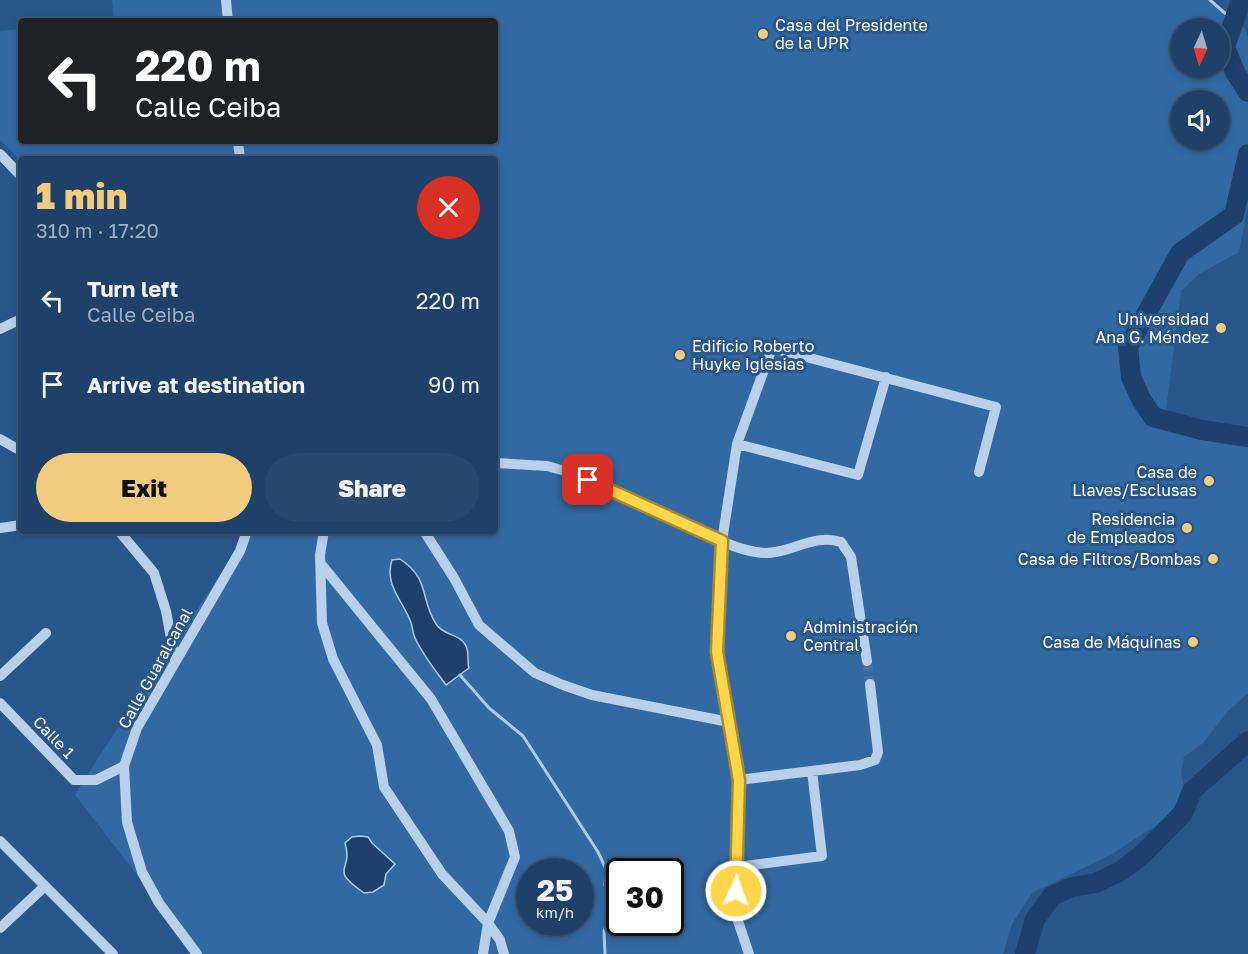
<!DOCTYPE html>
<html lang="en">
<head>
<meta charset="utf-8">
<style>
  body { margin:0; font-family:"Golos Text",sans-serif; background:#27486f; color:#f1f3f6; height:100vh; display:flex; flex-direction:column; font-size:22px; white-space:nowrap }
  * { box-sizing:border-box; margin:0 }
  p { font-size:20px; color:#a1afc0 }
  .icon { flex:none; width:33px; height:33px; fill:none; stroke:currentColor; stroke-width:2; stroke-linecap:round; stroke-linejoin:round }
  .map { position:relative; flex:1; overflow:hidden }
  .drawer { position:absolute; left:18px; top:156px; width:480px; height:378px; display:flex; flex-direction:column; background:#1f4169; border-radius:6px; box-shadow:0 3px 9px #0003,0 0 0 2px #3c5a7d }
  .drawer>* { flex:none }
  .guide { position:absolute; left:18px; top:18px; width:480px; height:126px; border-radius:6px; box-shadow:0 3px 9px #0003,0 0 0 2px #3c5a7d; background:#202124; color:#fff; overflow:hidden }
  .needle { width:39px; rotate:184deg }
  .fabs { position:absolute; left:1170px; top:18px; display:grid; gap:12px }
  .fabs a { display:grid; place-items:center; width:60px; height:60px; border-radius:50%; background:#1f4169; box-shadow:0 3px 9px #0003,0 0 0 2px #3c5a7d; font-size:30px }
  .speed { position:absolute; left:516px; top:858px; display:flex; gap:12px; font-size:30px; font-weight:700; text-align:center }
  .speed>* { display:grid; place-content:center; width:78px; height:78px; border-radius:50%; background:#1f4169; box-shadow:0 3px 9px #0003,0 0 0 2px #3c5a7d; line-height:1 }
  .speed small { font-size:15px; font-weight:400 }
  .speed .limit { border:3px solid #111; border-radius:9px; background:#fff; color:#111 }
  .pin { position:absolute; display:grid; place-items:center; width:51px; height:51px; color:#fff; margin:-26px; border-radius:12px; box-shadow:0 3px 9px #0006 }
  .me { position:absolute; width:66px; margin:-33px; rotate:2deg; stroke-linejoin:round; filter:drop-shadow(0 0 4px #0008) }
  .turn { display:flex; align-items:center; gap:21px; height:126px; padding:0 18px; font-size:27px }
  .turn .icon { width:78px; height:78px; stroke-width:2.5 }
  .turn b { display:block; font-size:42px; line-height:51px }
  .round { display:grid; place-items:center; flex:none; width:63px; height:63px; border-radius:32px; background:#27486f }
  .headline { display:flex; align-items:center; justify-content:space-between; height:102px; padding:0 18px }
  h1 { font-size:36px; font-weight:800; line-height:45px; color:#f1cc7e }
  .action { display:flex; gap:12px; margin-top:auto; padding:12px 18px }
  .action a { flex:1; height:69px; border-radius:36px; background:#f1cc7e; color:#111; font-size:24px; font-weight:800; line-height:69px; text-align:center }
  .action a+a { background:#27486f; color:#f1f3f6 }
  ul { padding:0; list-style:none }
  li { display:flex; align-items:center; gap:18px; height:84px; padding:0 18px }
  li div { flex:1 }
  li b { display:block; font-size:22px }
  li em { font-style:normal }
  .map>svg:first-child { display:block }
  .green { fill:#3369a3; fill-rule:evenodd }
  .water { fill:#1d416c; stroke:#accbea; stroke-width:1.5 }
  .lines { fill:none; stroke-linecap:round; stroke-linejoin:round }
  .stream { stroke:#accbea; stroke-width:3 }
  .river { stroke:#1d416c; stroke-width:20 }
  .minor-tunnel { stroke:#49709d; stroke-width:10; stroke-dasharray:10 5; stroke-linecap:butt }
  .minor { stroke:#b8d0ea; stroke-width:10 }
  .route-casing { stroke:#a68a30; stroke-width:15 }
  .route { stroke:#ffd54a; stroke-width:10 }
  .poi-dot { fill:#f1cc7e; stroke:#29578c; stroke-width:2 }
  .labels { text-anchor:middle; stroke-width:6; stroke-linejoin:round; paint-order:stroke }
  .poi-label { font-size:16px; fill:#fff; stroke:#29578c; text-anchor:end }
  .street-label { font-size:16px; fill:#fff; stroke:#29578c }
</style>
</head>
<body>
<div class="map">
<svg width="1248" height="954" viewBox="0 0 1248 954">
  <rect width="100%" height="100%" fill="#29578c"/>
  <path class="green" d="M112,0H1210L1246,29L1248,38V206L1239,252L1199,274L1181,291L1165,418L1177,422L1248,434V693L1228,711L1203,743L1184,757L1181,772L1189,817L1150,829L1112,854L1032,893L1012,924L1003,954H199L75,795C130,705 193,621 247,531H495V159H21V161L0,140V31L21,29V141H495V21H114ZM1180,28H1220V68H1180ZM1180,100H1220V140H1180ZM530,872H580V922H530ZM620,872H670V922H620Z"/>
  <path class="water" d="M400,559C431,580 419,597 436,624C444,637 463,633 467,649C469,655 467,662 469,668L446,685C435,670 423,655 415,638C412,632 413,626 410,620C402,600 384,584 392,560Z
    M360,836L368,837L372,843L395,864L386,874L384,885L373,892L364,893C327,867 354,873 345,843L352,837Z"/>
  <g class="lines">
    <path class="stream" d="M1210,0L1234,21
      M460,675L489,708L523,736L598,852L606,869L605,885L609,905V918L604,931L605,954"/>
    <path class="river" d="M1241,0L1225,47L1235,72L1248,92
      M1248,154L1234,215L1180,253L1128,347L1131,377L1141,399L1153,417L1202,430L1248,437
      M1025,954L1035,919L1052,896L1072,887L1096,883L1121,871L1143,854L1183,813L1192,791L1248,741"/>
    <path class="minor-tunnel" d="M867,661L870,684"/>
    <path class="minor" d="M226,0L228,21
      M238,141L240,159
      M0,154L21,176
      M0,329L21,319
      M0,439L21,451
      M737,444L858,475L886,377
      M495,463L547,466L569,472C607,489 645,506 683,523C706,534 731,548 756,552C786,558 812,532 841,542L851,557L867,661
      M0,528L21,525
      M119,531L154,573L166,611L175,660
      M324,531L320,555L322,623L333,659L377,745L384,787L442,874L488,923L483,954
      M424,531L454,578L479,625L535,673L563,685L592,695L729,722
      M321,564L431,699L509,831L515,857L488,923L500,940L504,954
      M0,676L46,633
      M0,703L74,780H96L124,766
      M739,780L860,765L875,760L878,752L870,684
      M0,841L113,954
      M737,867L822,856L812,771
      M0,928L45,886
      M197,954L159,903L142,872L127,822L124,766L137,728L240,551L247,531
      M749,954L736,915L739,780L717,652L722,541L737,444L772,348L996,407L979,472"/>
  </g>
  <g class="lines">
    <defs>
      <path id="route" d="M588,480L722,541L717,652L739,780L736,891"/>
    </defs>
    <use href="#route" class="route-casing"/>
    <use href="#route" class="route"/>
  </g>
  <g class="poi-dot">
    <circle cx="763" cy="34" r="6"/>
    <circle cx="1221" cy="328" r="6"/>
    <circle cx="680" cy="355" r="6"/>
    <circle cx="1209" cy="481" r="6"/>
    <circle cx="1187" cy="528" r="6"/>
    <circle cx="1213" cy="559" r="6"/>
    <circle cx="791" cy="636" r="6"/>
    <circle cx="1193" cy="642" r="6"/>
  </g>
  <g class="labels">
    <g class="poi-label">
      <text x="775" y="31" text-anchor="start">Casa del Presidente<tspan x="775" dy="18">de la UPR</tspan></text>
      <text x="1209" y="325">Universidad<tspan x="1209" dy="18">Ana G. Méndez</tspan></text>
      <text x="692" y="352" text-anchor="start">Edificio Roberto<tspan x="692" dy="18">Huyke Iglesias</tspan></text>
      <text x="1197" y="478">Casa de<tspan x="1197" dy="18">Llaves/Esclusas</tspan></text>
      <text x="1175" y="525">Residencia<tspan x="1175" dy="18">de Empleados</tspan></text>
      <text x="1201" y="565">Casa de Filtros/Bombas</text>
      <text x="803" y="633" text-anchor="start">Administración<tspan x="803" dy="18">Central</tspan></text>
      <text x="1181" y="648">Casa de Máquinas</text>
    </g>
    <g class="street-label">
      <text transform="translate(155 668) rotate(-61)" y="6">Calle Guaralcanal</text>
      <text transform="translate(54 737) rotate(46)" y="6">Calle 1</text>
    </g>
  </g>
</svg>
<div class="fabs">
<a><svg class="needle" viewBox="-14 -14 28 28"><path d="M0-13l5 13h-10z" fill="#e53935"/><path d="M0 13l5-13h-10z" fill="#a1afc0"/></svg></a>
<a><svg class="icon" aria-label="sound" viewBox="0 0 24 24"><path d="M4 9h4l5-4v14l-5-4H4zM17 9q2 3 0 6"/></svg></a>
</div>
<div class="speed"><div>25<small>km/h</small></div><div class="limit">30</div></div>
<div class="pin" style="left:588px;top:480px;background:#d93025"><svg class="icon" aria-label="arrive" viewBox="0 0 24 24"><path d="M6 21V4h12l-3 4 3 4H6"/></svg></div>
<svg class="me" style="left:736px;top:891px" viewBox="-20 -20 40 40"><circle r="17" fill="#ffd54a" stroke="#fff" stroke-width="3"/><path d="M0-11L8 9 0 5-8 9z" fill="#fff"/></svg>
<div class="guide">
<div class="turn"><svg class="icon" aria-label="left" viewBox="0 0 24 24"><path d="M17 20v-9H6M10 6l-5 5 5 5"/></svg><div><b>220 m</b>Calle Ceiba</div></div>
</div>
<section class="drawer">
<div class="headline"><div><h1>1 min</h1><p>310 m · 17:20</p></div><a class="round" style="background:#d93025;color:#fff"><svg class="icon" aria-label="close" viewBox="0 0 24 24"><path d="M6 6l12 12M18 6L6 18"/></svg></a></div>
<ul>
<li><svg class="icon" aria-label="left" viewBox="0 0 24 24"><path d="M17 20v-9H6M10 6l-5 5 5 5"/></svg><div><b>Turn left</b><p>Calle Ceiba</p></div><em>220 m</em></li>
<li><svg class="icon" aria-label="arrive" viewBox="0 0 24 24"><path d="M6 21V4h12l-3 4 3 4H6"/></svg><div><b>Arrive at destination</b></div><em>90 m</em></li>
</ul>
<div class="action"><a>Exit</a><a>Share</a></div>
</section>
</div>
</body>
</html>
